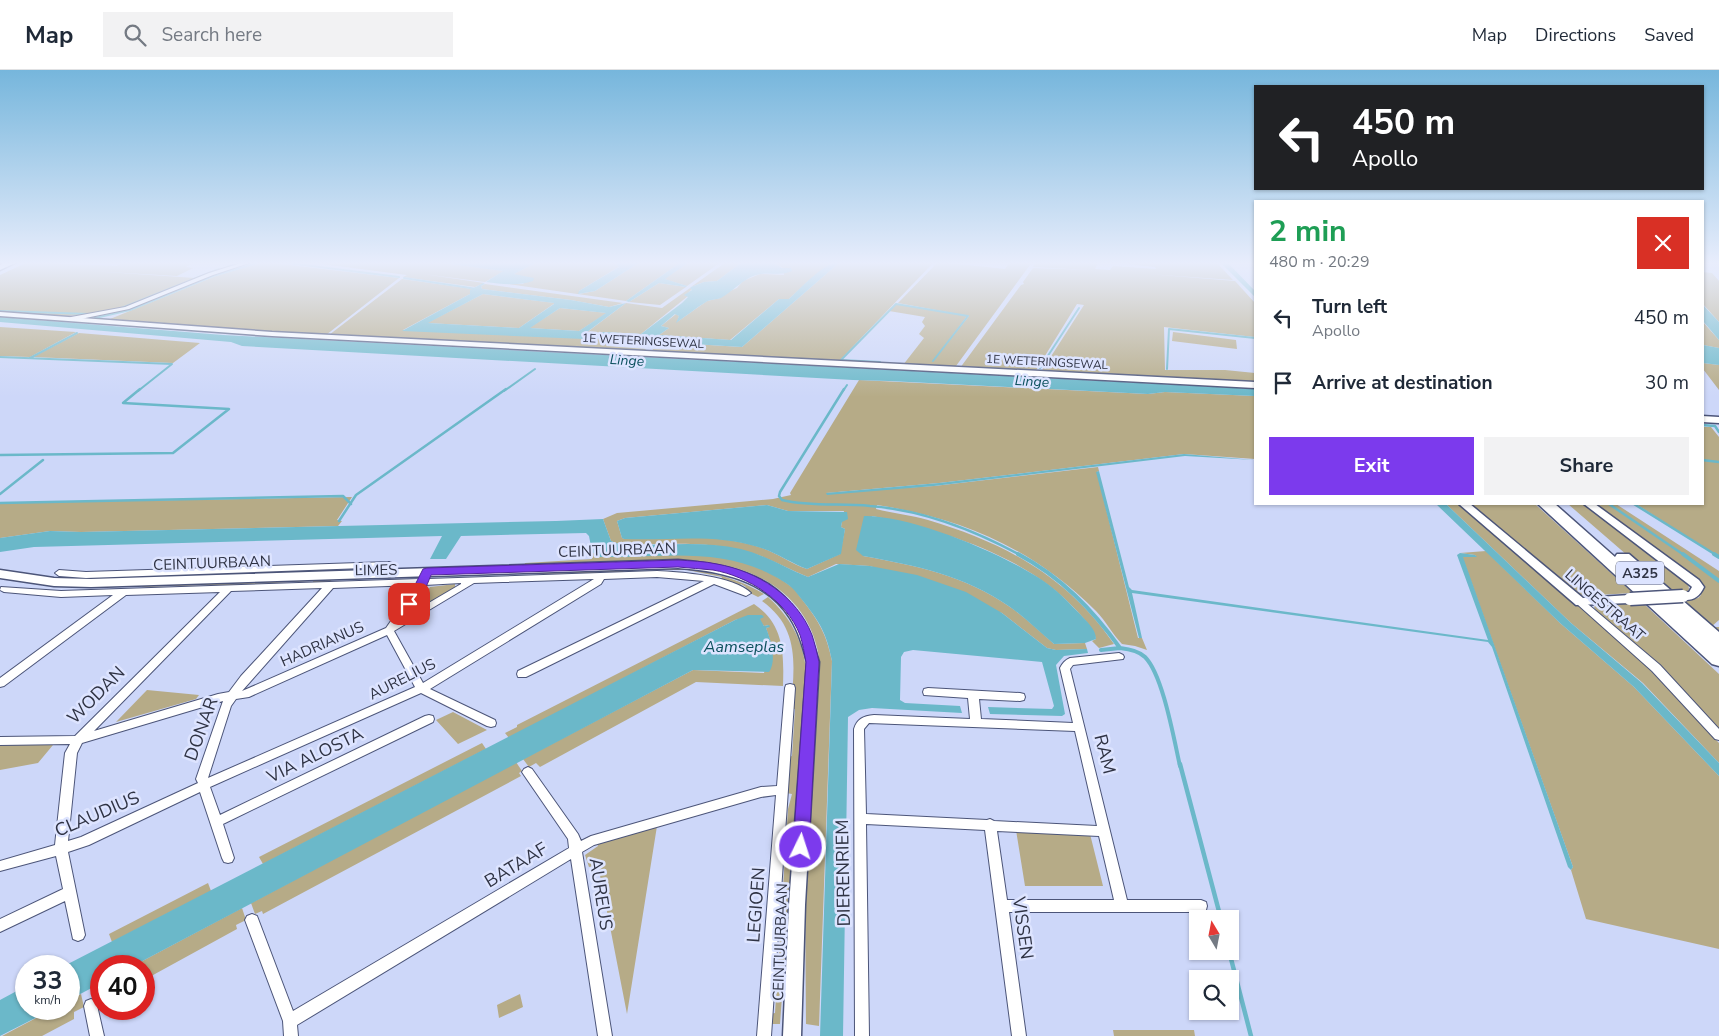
<!DOCTYPE html>
<html lang="en">
<head>
<meta charset="utf-8">
<style>
  body { margin:0; font-family:"Nunito Sans",sans-serif; background:#f2f2f3; color:#1f2937; height:100vh; display:flex; flex-direction:column; font-size:19px; white-space:nowrap }
  * { box-sizing:border-box; margin:0 }
  p { font-size:16px; color:#747a83 }
  .icon { flex:none; width:28px; height:28px; fill:none; stroke:currentColor; stroke-width:2; stroke-linecap:round; stroke-linejoin:round }
  .map { position:relative; flex:1; overflow:hidden }
  .sheet { position:absolute; left:1254px; top:130px; width:450px; height:305px; display:flex; flex-direction:column; background:#fff; border-radius:0px; box-shadow:0 1px 4px #0004 }
  .sheet>* { flex:none }
  .guide { position:absolute; left:1254px; top:15px; width:450px; height:105px; border-radius:0px; box-shadow:0 1px 4px #0004; background:#202124; color:#fff; overflow:hidden }
  .needle { width:32px; rotate:350deg }
  .tools { position:absolute; left:1189px; top:840px; display:grid; gap:10px }
  .tools a { display:grid; place-items:center; width:50px; height:50px; border-radius:0px; background:#fff; box-shadow:0 1px 4px #0004; font-size:25px }
  .speed { position:absolute; left:15px; top:885px; display:flex; gap:10px; font-size:25px; font-weight:700; text-align:center }
  .speed>* { display:grid; place-content:center; width:65px; height:65px; border-radius:50%; background:#fff; box-shadow:0 1px 4px #0004; line-height:1 }
  .speed small { font-size:12px; font-weight:400 }
  .speed .limit { border:8px solid #d22; background:#fff; color:#111 }
  .pin { position:absolute; display:grid; place-items:center; width:42px; height:42px; color:#fff; margin:-21px; border-radius:10px; box-shadow:0 2px 8px #0006 }
  .me { position:absolute; width:55px; margin:-28px; rotate:4deg; stroke-linejoin:round; filter:drop-shadow(0 0 4px #0008) }
  .turn { display:flex; align-items:center; gap:18px; height:105px; padding:0 15px; font-size:22px }
  .turn .icon { width:65px; height:65px; stroke-width:2.5 }
  .turn b { display:block; font-size:35px; line-height:42px }
  .round { display:grid; place-items:center; flex:none; width:52px; height:52px; border-radius:0px; background:#f2f2f3 }
  .head { display:flex; align-items:center; justify-content:space-between; height:85px; padding:0 15px }
  h1 { font-size:30px; font-weight:700; line-height:38px; color:#1e9e55 }
  .primary-button { display:flex; gap:10px; margin-top:auto; padding:10px 15px }
  .primary-button a { flex:1; height:58px; border-radius:0px; background:#7c3aed; color:#fff; font-size:20px; font-weight:700; line-height:58px; text-align:center }
  .primary-button a+a { background:#f2f2f3; color:#1f2937 }
  ul { padding:0; list-style:none }
  li { display:flex; align-items:center; gap:15px; height:65px; padding:0 15px }
  li div { flex:1 }
  li b { display:block; font-size:19px }
  li em { font-style:normal }
  header { display:flex; align-items:center; gap:30px; box-sizing:border-box; height:70px; padding:0 25px; background:#fff; border-bottom:1px solid #e0e1e3 }
  header strong { font-size:24px }
  nav { display:flex; gap:28px; margin-inline-start:auto; font-size:18px }
  .search { width:350px; height:45px; background:#f2f2f3; display:flex; align-items:center; gap:12px; box-sizing:border-box; padding:0 18px; border-radius:0px; color:#747a83; font-size:19px }
  .map>svg:first-child { display:block }
  .green { fill:#b6ab87; fill-rule:evenodd }
  .water { fill:#6bb8c9; fill-rule:evenodd }
  .lines { fill:none; stroke-linecap:round; stroke-linejoin:round }
  .stream-far3 { stroke:#6bb8c9; stroke-width:2 }
  .stream-far2 { stroke:#6bb8c9; stroke-width:2.5 }
  .stream-far1 { stroke:#6bb8c9; stroke-width:4 }
  .stream { stroke:#6bb8c9; stroke-width:4.5 }
  .canal { fill:#6bb8c9; fill-rule:evenodd }
  .minor-casing { stroke:#4c5579; stroke-width:2 }
  .tertiary-casing { stroke:#4c5579; stroke-width:3 }
  .secondary-casing { stroke:#4c5579; stroke-width:3 }
  .motorway-casing { stroke:#4c5579; stroke-width:3 }
  .minor { fill:#fff; fill-rule:evenodd }
  .tertiary { fill:#fff; fill-rule:evenodd }
  .secondary { fill:#fff; fill-rule:evenodd }
  .motorway { fill:#fff; fill-rule:evenodd }
  .tertiary-bridge-casing { stroke:#4c5579; stroke-width:15; stroke-linecap:butt }
  .tertiary-bridge { stroke:#fff; stroke-width:12 }
  .route { fill:#7c3aed; stroke:#51269a }
  .labels { text-anchor:middle; stroke-width:5; stroke-linejoin:round; paint-order:stroke }
  .far-street-label { font-size:12px; fill:#2f3344; stroke:#dde4ff }
  .far-water-label { font-size:14px; font-style:italic; fill:#0b505d; stroke:#dde4ff }
  .shield { fill:#dde4ff; stroke:#63687c; stroke-width:1 }
  .shield-label { font-size:14px; font-weight:bold; fill:#2f3344 }
  .street-label { font-size:15px; fill:#2f3344; stroke:#dde4ff }
  .water-label { font-size:16px; font-style:italic; fill:#0b505d; stroke:#dde4ff }
  .near-street-label { font-size:18px; fill:#2f3344; stroke:#dde4ff }
</style>
</head>
<body>
<header>
<strong>Map</strong>
<div class="search"><svg class="icon" aria-label="search" viewBox="0 0 24 24"><circle cx="10" cy="10" r="6"/><path d="M15 15l6 6"/></svg>Search here</div>
<nav><a>Map</a><a>Directions</a><a>Saved</a></nav>
</header>
<div class="map">
<svg width="1719" height="966" viewBox="0 0 1719 966">
  <rect width="100%" height="100%" fill="#cdd7f9"/>
  <path class="green" d="M28,192L117,196L122,193L194,192L186,197L193,198L177,206L91,201L195,208C170,218 145,231 119,238C79,250 40,245 0,243V205Z
    M264,192L399,208L326,265L178,256V254L110,249L216,206Z
    M307,192H436L504,201L485,212L423,204L484,213L475,217L403,207L407,205Z
    M537,192H614L620,196L579,221V224L595,221L640,192H681L626,231L508,214H524L514,204Z
    M689,192H721L687,216L664,209Z
    M726,192H742L717,211L704,212L691,217Z
    M773,192H833L807,212L789,229H779L730,270L659,265L669,258L661,256L676,244L679,246L677,252L707,231L720,228L730,221L737,218L743,211L760,204L784,205L783,198Z
    M840,192H934L840,290L880,293L878,294L652,281L653,279L679,280L681,276L609,272L606,276L646,279L643,282L329,265L402,209L473,219L471,220L470,224L403,260L586,263L626,233L662,238L690,218L692,219L685,226H688L641,264L603,262L593,268L742,277Z
    M938,192L1005,199L1010,192H1032L956,296L953,298L903,295L924,268L919,264L925,256L922,252L925,247L889,241L896,234L967,246L933,291L969,246L898,233Z
    M1037,192H1098L1095,199L1110,200L1113,196L1156,199L1155,197L1112,192H1216L1233,210L1148,204L1235,211L1255,233V267L1164,257L1165,300H1225L1255,303V314L1041,302L1084,235L1077,234L1035,302L960,298L1021,215L1024,214L1023,212L1033,198L1091,200L1033,197Z
    M1702,202L1712,203L1719,211V252L1703,234Z
    M659,213L686,217L660,235L629,232Z
    M485,214L623,233L609,237L571,230L482,219L481,216Z
    M483,224L555,233L519,258L427,253Z
    M560,238L607,243L579,261L529,258Z
    M1702,251L1719,270V278L1703,275Z
    M0,257L76,262L30,287L0,286Z
    M1173,262L1236,270L1237,279L1172,271Z
    M79,263L200,273L173,293L33,287Z
    M1703,293L1719,295V320L1703,299Z
    M859,310L1148,324L1165,322L1255,326V389L1184,384L939,413L826,423L934,416L1098,397L1099,401L1097,402L1138,568H1142L1147,580L1135,576L1122,574C1112,564 1106,551 1096,541C1033,479 965,449 877,435L876,439C892,443 911,445 928,450C1005,473 1067,506 1114,574L1099,578L1092,571L1096,569C1093,557 1085,550 1077,541C1027,486 943,460 872,446L863,486C917,496 964,505 1010,537C1026,548 1040,562 1054,574L1085,573L1087,579L1056,580L1047,578L1002,543L870,496L836,494L808,507C790,500 774,490 755,484C712,470 666,474 621,475L611,471L603,449L617,443L773,429L791,425L790,423ZM767,435L788,441H844L841,457L845,459L840,484L807,499C791,494 776,482 759,477C715,463 670,468 625,469L622,468L617,451L625,448Z
    M1703,357H1711L1719,367V487L1636,434H1702Z
    M352,427L337,450L342,451L338,456L81,462L50,461L0,468V433Z
    M1446,434H1460L1637,586L1719,673V693L1643,613L1571,553Z
    M1468,434H1535L1633,523L1580,526Z
    M1568,434H1585L1682,508L1688,513L1689,519L1687,523L1672,524Z
    M1594,434H1616L1719,501V550L1711,557H1719V565L1679,530L1698,528L1701,525L1696,509Z
    M1486,481L1560,553L1634,617L1719,706V879L1586,849L1571,800L1573,797L1462,486L1476,487L1475,485L1460,483Z
    M592,482L600,487C664,484 739,474 793,518C798,523 802,530 807,536C821,555 827,567 832,591L819,956L806,954L805,828L820,594C813,531 763,497 702,492C677,490 652,491 627,492C592,493 558,495 524,496L525,493L592,489L590,483Z
    M662,497C700,499 732,505 764,524L758,527L744,520L746,517L741,514L739,516L721,509L722,507L687,500H624L623,503L520,504L521,502Z
    M334,499L333,502L143,508L147,505Z
    M333,508L330,512L313,513V511L212,516L213,515L142,517L144,514Z
    M455,514V520L411,545L430,517Z
    M768,527C790,547 802,569 806,598L780,954H770V944L775,943L788,739L792,724L786,723L789,687L792,686L795,639H791C794,597 801,559 762,531Z
    M1642,532L1719,604V659L1597,543L1594,537L1596,535Z
    M754,534C784,554 784,583 783,616L696,612L540,697L536,693L529,697L523,689L693,600L764,603L771,573L766,558L769,557V555L764,556L755,545L735,550L509,668L505,663L517,657V655Z
    M147,620L199,625L196,629L116,652Z
    M453,642L487,660L458,674L436,650Z
    M482,673L486,679L263,794L259,787Z
    M0,675H53L38,693L0,700Z
    M516,692L522,701L519,703L521,706L263,844L262,841L255,844L251,833Z
    M657,756L627,944L598,795L589,797L585,785L598,776L597,772Z
    M1016,760L1090,764L1103,816H1025Z
    M208,813L211,821L112,872L109,864Z
    M242,838L246,850L236,855L237,859L144,910V896H133Z
    M81,924L84,937L74,942V949L42,966H2L53,939H69V930Z
    M520,924L523,937L499,948L497,935Z
    M1113,960H1194L1195,966H1114Z"/>
  <path class="water" d="M436,192H537L514,204L534,208L533,211C518,216 502,214 486,212L503,201Z
    M614,192H640L595,221L578,224L579,221L619,197Z
    M681,192H689L665,209L687,216L686,217L659,213L629,232L626,231Z
    M742,192H773L782,198H791L792,201C780,206 772,202 761,204C745,206 734,221 721,228C716,230 710,229 706,232C696,238 686,246 676,253L679,246L675,244L661,256L669,258L659,265L731,270L779,229H789C801,218 824,192 840,192L742,277L593,268L603,262L641,264L682,233L688,227L684,225L692,220L690,218L691,217L704,212L717,211Z
    M483,213L485,214L481,216L482,219L571,230L609,237L626,233L587,262L593,263L584,269L402,261L470,224V220ZM483,224L554,233V234L519,258L428,253ZM560,238L606,243L579,261L530,258Z
    M1702,234L1719,252V270L1703,251Z
    M0,247L223,265L1255,319V326L1165,322L1148,324L889,311L853,310L242,276L231,272L0,252Z
    M1703,275L1719,278V295L1703,293Z
    M1184,384L1255,390L1185,386L934,416L827,425L826,423L939,413Z
    M1099,401L1129,517L1132,520L1488,570L1457,485L1460,483L1475,485L1477,487H1463L1573,797L1571,800L1568,797L1492,577L1488,572L1132,523L1142,568H1139L1096,402Z
    M1436,434H1446L1571,553L1642,613L1719,693V706L1634,617L1560,553Z
    M767,435L788,441L847,442L848,449L842,452L841,457L845,459L841,484L807,499C792,494 776,482 758,477C713,463 670,471 624,469L622,468L617,451L625,448Z
    M864,446C912,445 1010,486 1049,515C1060,523 1070,534 1080,544C1086,551 1096,559 1096,569L1085,573L1054,574C1039,562 1026,548 1010,537C964,505 917,496 863,486L856,480Z
    M603,449L611,471L621,475C661,476 701,470 741,479C765,485 785,498 808,507L839,494L870,496L917,505L966,522L1002,543L1047,578L1056,580L1087,579L1088,583L1064,586L1056,595L1065,644L1062,646L990,644L988,637L1052,639L1054,636L1042,592L913,580L904,582L901,587L900,630L905,633L960,636L962,643L872,638L859,640L848,647L843,966H820L832,591C827,566 822,556 807,536C803,531 799,526 795,521C788,513 776,507 766,502C713,477 657,488 600,487L592,482L589,466L586,463L461,466L446,489H430L442,466L34,477L0,482V468L50,461L81,462L556,451Z
    M748,545H762L764,547L760,549L764,556L769,555L770,557L766,558C771,570 777,591 769,602L693,600L133,896H101V913L69,930V896H64L735,550Z
    M26,916V939H53L0,966V930Z"/>
  <g class="lines">
    <path class="stream-far3" d="M280,192L399,207
      M227,197L232,195
      M404,208L477,219
      M119,239L219,199
      M0,241L89,244
      M95,248L130,240L213,206L260,192
      M0,287L172,294L138,321
      M30,288L77,263
      M880,292L841,290L896,234L968,246L933,291
      M1040,298L1079,238
      M1167,299L1169,259L1255,268
      M504,321L535,299
      M843,321L847,315"/>
    <path class="stream-far2" d="M844,319L780,422L779,426L782,430C811,437 841,433 870,436C923,440 974,460 1020,485
      M1702,355L1715,356L1719,362
      M0,385L173,383L229,339L123,333L140,319
      M1702,390L1719,392
      M0,424L43,390
      M0,433L343,426L351,434
      M1609,434L1684,485
      M1634,434L1716,485
      M339,451L356,425L506,319"/>
    <path class="stream-far1" d="M1018,484C1061,507 1092,539 1120,578C1129,579 1139,581 1145,587C1163,605 1174,670 1180,696
      M1683,484L1719,511
      M1714,484L1719,487
      M1101,580L1120,578"/>
    <path class="stream" d="M1180,694L1221,849
      M1229,881L1251,966"/>
    <path class="canal" d="M1220,192H1227L1255,221V227Z"/>
    <defs>
      <path id="minor" d="M244,192H252L213,205L129,239L71,251L68,249L71,247L125,237L209,203Z
        M389,492L392,493L393,495L392,497L86,508L59,506L55,503L59,500L86,502Z
        M657,501C680,502 734,506 751,523L746,526L714,514L526,607H518L517,604L518,601L704,511L657,507L604,509L601,514L430,619L495,650L496,653L495,656L491,657L487,656L421,623L210,717L220,745L425,646L429,645L433,646L434,649L433,652L223,754L234,788L232,792L228,793L224,792L222,788L200,722L89,775L68,782L85,865L83,869L78,871L73,869L65,831L0,862V849L63,819L56,786L0,801V791L55,775L65,683L70,674L0,675V667L75,666L220,522L126,525L4,616L0,617V608L113,525L61,527L4,522L0,520L1,517L61,521L419,509L424,506L428,509ZM594,509L423,613L394,561L474,513ZM461,513V514L403,548L425,515ZM416,515L386,558L242,621L333,518ZM322,518L241,606L229,622L218,624L94,661L231,521ZM387,565L415,617L208,708L231,636L236,629L249,627ZM223,631L196,709L198,713L81,767L68,771L77,683L82,673Z
        M1580,529L1583,530L1660,595L1719,659V670L1715,669L1652,601L1577,534L1575,532L1577,530Z
        M1119,583L1123,585L1124,587L1123,589L1073,595L1070,599L1127,830H1201L1206,832L1207,836L1206,840L1201,842H1009L1026,966H1012L985,760L866,754L869,966H855L854,659C857,649 863,646 874,645L970,649L968,628L924,625L923,622L924,619L928,618L1020,623L1024,624L1025,627L1024,630L1020,631L979,629L981,649L1073,653L1060,598C1062,594 1065,590 1070,588ZM869,653L1075,661L1097,756L994,751L990,749L987,750L866,744L864,659ZM997,761L1099,766L1114,830H1007Z
        M790,614L794,615L795,618L771,966H757L776,725L761,727L594,775L582,782L612,966H598L571,789L297,955L298,966H284L283,951L245,850L247,846L252,844L257,846L293,941L569,778L568,769L524,705L522,702L524,699L528,697L532,699L578,764L581,771L591,766L761,717L777,716L785,618L786,615Z
        M91,929L96,931L104,966H90L84,936L86,931Z"/>
      <path id="tertiary" d="M0,242L272,262L1255,312V318L272,266L0,246Z
        M1702,346L1719,347V353L1702,352Z
        M1459,434H1470L1583,528L1630,525L1636,529L1630,533L1576,535Z
        M1584,434H1595L1699,510L1704,517C1699,528 1691,532 1679,529L1677,526L1679,523L1689,522L1692,517L1691,516Z
        M678,490C754,497 797,514 819,592L805,835L801,966H783L789,835L807,592C803,577 799,562 790,548C766,510 720,501 678,498L91,517L54,516L0,508V500L54,508L91,509Z"/>
      <path id="secondary" d="M6,192H17L0,200V195Z"/>
      <path id="motorway" d="M1538,434H1555L1615,487L1617,484H1629L1719,562V596L1712,594Z"/>
    </defs>
    <use href="#minor" class="minor-casing"/>
    <use href="#tertiary" class="tertiary-casing"/>
    <use href="#secondary" class="secondary-casing"/>
    <use href="#motorway" class="motorway-casing"/>
    <use href="#minor" class="minor"/>
    <use href="#tertiary" class="tertiary"/>
    <use href="#secondary" class="secondary"/>
    <use href="#motorway" class="motorway"/>
    <defs>
      <path id="tertiary-bridge" d="M1630,529L1683,526"/>
    </defs>
    <use href="#tertiary-bridge" class="tertiary-bridge-casing"/>
    <use href="#tertiary-bridge" class="tertiary-bridge"/>
  </g>
  <linearGradient id="sky" x2="0" y2="1"><stop stop-color="#76b6dc"/><stop offset="0.59" stop-color="#e8edfc"/><stop offset="1" stop-color="#e8edfc" stop-opacity="0"/></linearGradient>
  <rect width="1719" height="327" fill="url(#sky)"/>
  <path class="route" d="M678,490C691,491 704,491 717,494C757,501 797,526 812,565C815,574 817,583 819,592L809,777L806,782L801,784L795,782L793,777L806,592C804,583 803,574 800,565C787,531 748,506 713,500C701,499 690,498 678,497L431,505C427,515 420,534 409,537L403,534L413,519L423,499L427,498Z"/>
  <g class="labels">
    <g class="far-street-label">
      <text transform="translate(643 271) rotate(3)" y="4">1E WETERINGSEWAL</text>
      <text transform="translate(1047 292) rotate(3)" y="4">1E WETERINGSEWAL</text>
    </g>
    <g class="far-water-label">
      <text transform="translate(627 290) rotate(3)" y="5">Linge</text>
      <text transform="translate(1032 311) rotate(3)" y="5">Linge</text>
    </g>
    <rect class="shield" x="1616" y="491.5" width="48" height="23" rx="4"/>
    <g class="shield-label">
      <text x="1640" y="508">A325</text>
    </g>
    <g class="street-label">
      <text transform="translate(617 480) rotate(-2)" y="5">CEINTUURBAAN</text>
      <text transform="translate(212 493) rotate(-2)" y="5">CEINTUURBAAN</text>
      <text transform="translate(376 500) rotate(-1)" y="5">LIMES</text>
      <text transform="translate(1605 535) rotate(41)" y="5">LINGESTRAAT</text>
      <text transform="translate(322 574) rotate(-24)" y="5">HADRIANUS</text>
      <text transform="translate(402 609) rotate(-27)" y="5">AURELIUS</text>
      <text transform="translate(780 872) rotate(-88)" y="5">CEINTUURBAAN</text>
    </g>
    <g class="water-label">
      <text x="744" y="582">Aamseplas</text>
    </g>
    <g class="near-street-label">
      <text transform="translate(96 625) rotate(-45)" y="6">WODAN</text>
      <text transform="translate(201 659) rotate(-70)" y="6">DONAR</text>
      <text transform="translate(1105 684) rotate(76)" y="6">RAM</text>
      <text transform="translate(315 685) rotate(-26)" y="6">VIA ALOSTA</text>
      <text transform="translate(97 744) rotate(-23)" y="6">CLAUDIUS</text>
      <text transform="translate(516 795) rotate(-31)" y="6">BATAAF</text>
      <text transform="translate(843 803) rotate(-91)" y="6">DIERENRIEM</text>
      <text transform="translate(601 824) rotate(81)" y="6">AUREUS</text>
      <text transform="translate(756 835) rotate(-86)" y="6">LEGIOEN</text>
      <text transform="translate(1023 858) rotate(82)" y="6">VISSEN</text>
    </g>
  </g>
</svg>
<div class="tools">
<a><svg class="needle" viewBox="-14 -14 28 28"><path d="M0-13l5 13h-10z" fill="#e53935"/><path d="M0 13l5-13h-10z" fill="#747a83"/></svg></a>
<a><svg class="icon" aria-label="search" viewBox="0 0 24 24"><circle cx="10" cy="10" r="6"/><path d="M15 15l6 6"/></svg></a>
</div>
<div class="speed"><div>33<small>km/h</small></div><div class="limit">40</div></div>
<div class="pin" style="left:409px;top:534px;background:#d93025"><svg class="icon" aria-label="arrive" viewBox="0 0 24 24"><path d="M6 21V4h12l-3 4 3 4H6"/></svg></div>
<svg class="me" style="left:801px;top:777px" viewBox="-20 -20 40 40"><circle r="17" fill="#7c3aed" stroke="#fff" stroke-width="3"/><path d="M0-11L8 9 0 5-8 9z" fill="#fff"/></svg>
<div class="guide">
<div class="turn"><svg class="icon" aria-label="left" viewBox="0 0 24 24"><path d="M17 20v-9H6M10 6l-5 5 5 5"/></svg><div><b>450 m</b>Apollo</div></div>
</div>
<section class="sheet">
<div class="head"><div><h1>2 min</h1><p>480 m · 20:29</p></div><a class="round" style="background:#d93025;color:#fff"><svg class="icon" aria-label="close" viewBox="0 0 24 24"><path d="M6 6l12 12M18 6L6 18"/></svg></a></div>
<ul>
<li><svg class="icon" aria-label="left" viewBox="0 0 24 24"><path d="M17 20v-9H6M10 6l-5 5 5 5"/></svg><div><b>Turn left</b><p>Apollo</p></div><em>450 m</em></li>
<li><svg class="icon" aria-label="arrive" viewBox="0 0 24 24"><path d="M6 21V4h12l-3 4 3 4H6"/></svg><div><b>Arrive at destination</b></div><em>30 m</em></li>
</ul>
<div class="primary-button"><a>Exit</a><a>Share</a></div>
</section>
</div>
</body>
</html>
